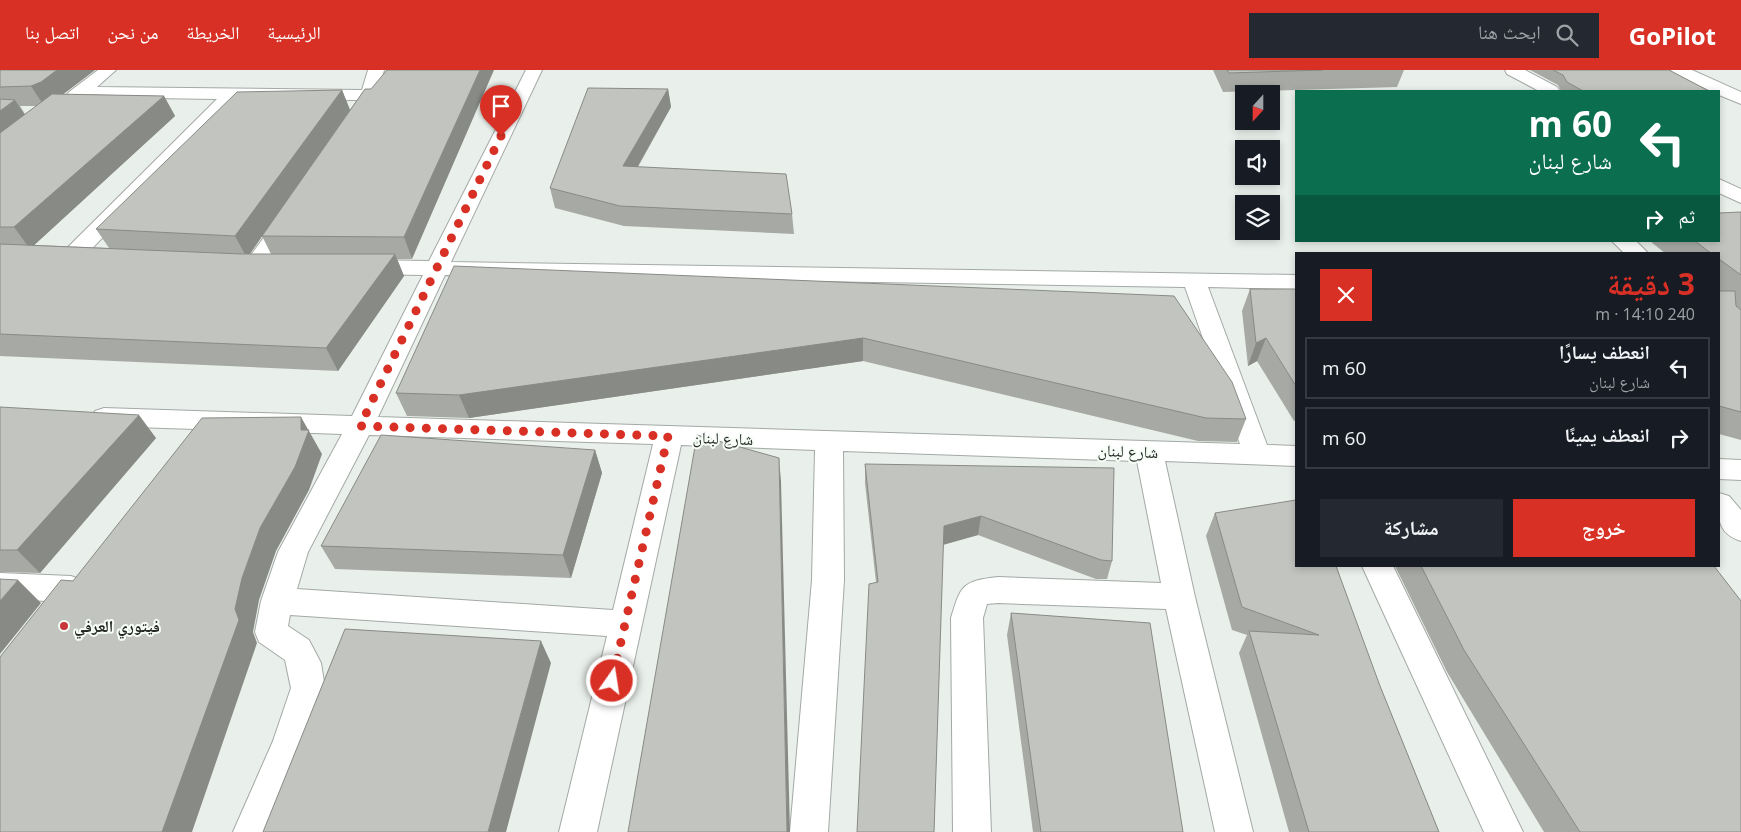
<!DOCTYPE html>
<html lang="ar">
<head>
<meta charset="utf-8">
<style>
  body { margin:0; font-family:"Open Sans","Noto Naskh Arabic",sans-serif; background:#242831; color:#f1f3f6; direction:rtl; height:100vh; display:flex; flex-direction:column; font-size:19px; white-space:nowrap }
  * { box-sizing:border-box; margin:0 }
  p { font-size:16px; color:#9ea1a6 }
  .icon { flex:none; width:28px; height:28px; fill:none; stroke:currentColor; stroke-width:2; stroke-linecap:round; stroke-linejoin:round }
  .map { position:relative; flex:1; overflow:hidden; direction:ltr }
  .drawer { position:absolute; left:1295px; top:182px; width:425px; height:315px; display:flex; flex-direction:column; background:#171b24; border-radius:0px; box-shadow:0 2px 8px #0003; direction:rtl }
  .drawer>* { flex:none }
  .hud { position:absolute; left:1295px; top:20px; width:425px; height:152px; border-radius:0px; box-shadow:0 2px 8px #0003; direction:rtl; background:#0b6e4f; color:#fff; overflow:hidden }
  .needle { width:32px; rotate:201deg }
  .buttons { position:absolute; left:1235px; top:15px; display:grid; gap:10px }
  .buttons a { display:grid; place-items:center; width:45px; height:45px; border-radius:0px; background:#171b24; box-shadow:0 2px 8px #0003; font-size:25px }
  .pin { position:absolute; display:grid; place-items:center; width:42px; height:42px; color:#fff; margin:-51px -21px; border-radius:50% 50% 50% 0; rotate:-45deg; box-shadow:0 0 5px #0007 }
  .pin .icon { rotate:45deg }
  .me { position:absolute; width:55px; margin:-28px; rotate:13deg; stroke-linejoin:round; filter:drop-shadow(0 0 4px #0008) }
  .turn { display:flex; align-items:center; gap:18px; height:105px; padding:0 25px; font-size:22px }
  .turn .icon { width:65px; height:65px; stroke-width:2.5 }
  .turn b { display:block; font-size:35px; line-height:42px }
  .then { display:flex; align-items:center; height:48px; padding:0 25px; background:#0003; gap:10px; font-size:19px }
  .round { display:grid; place-items:center; flex:none; width:52px; height:52px; border-radius:0px; background:#242831 }
  .overview { display:flex; align-items:center; justify-content:space-between; height:85px; padding:0 25px }
  h1 { font-size:30px; font-weight:700; line-height:38px; color:#d93025 }
  .action { display:flex; gap:10px; margin-top:auto; padding:10px 25px }
  .action a { flex:1; height:58px; border-radius:0px; background:#d93025; color:#fff; font-size:20px; font-weight:700; line-height:58px; text-align:center }
  .action a+a { background:#242831; color:#f1f3f6 }
  ul { padding:0; list-style:none }
  li { display:flex; align-items:center; gap:15px; height:62px; margin:0 10px 8px; padding:0 15px; border:2px solid #363941; border-radius:0px }
  li div { flex:1 }
  li b { display:block; font-size:19px }
  li em { font-style:normal }
  header { display:flex; align-items:center; gap:30px; box-sizing:border-box; height:70px; padding:0 25px; background:#d93025; color:#fff }
  header strong { font-size:24px }
  nav { display:flex; gap:28px; margin-inline-start:auto; font-size:18px }
  .search { width:350px; height:45px; background:#242831; display:flex; align-items:center; gap:12px; box-sizing:border-box; padding:0 18px; border-radius:0px; color:#9ea1a6; font-size:19px }
  .map>svg:first-child { display:block }
  .lines { fill:none; stroke-linecap:round; stroke-linejoin:round }
  .minor-casing { stroke:#a3a9a4; stroke-width:2 }
  .minor { fill:#fff; fill-rule:evenodd }
  .wall { fill:#a7a9a4; fill-rule:evenodd }
  .shaded-wall { fill:#888a86 }
  .building { fill:#c2c5bf; stroke:#888a86 }
  .route { stroke:#d93025; stroke-width:9; stroke-dasharray:0 16.2 }
  .poi-dot { fill:#c6363b; stroke:#f6fdf7; stroke-width:2 }
  .labels { text-anchor:middle; stroke-width:4; stroke-linejoin:round; paint-order:stroke }
  .street-label { font-size:16px; fill:#252725; stroke:#f6fdf7 }
  .poi-label { font-size:16px; font-weight:bold; fill:#252725; stroke:#f6fdf7; text-anchor:start }
</style>
</head>
<body>
<header>
<strong>GoPilot</strong>
<div class="search"><svg class="icon" aria-label="search" viewBox="0 0 24 24"><circle cx="10" cy="10" r="6"/><path d="M15 15l6 6"/></svg>ابحث هنا</div>
<nav><a>الرئيسية</a><a>الخريطة</a><a>من نحن</a><a>اتصل بنا</a></nav>
</header>
<div class="map">
<svg width="1741" height="762" viewBox="0 0 1741 762">
  <rect width="100%" height="100%" fill="#e9efea"/>
  <g class="lines">
    <defs>
      <path id="minor" d="M98,0H116L97,17L362,20L368,0H384C380,16 377,31 367,45L361,46L355,45L352,41L358,30L236,29L78,193L70,195L62,193L59,188L62,183L217,29L84,27L75,31L69,30L66,26L69,22Z
        M526,0H542L451,192L1296,205V219L1208,217L1267,375L1296,376V396L1165,391L1195,527L1253,762H1215L1166,539L998,533L987,534L983,548L991,762H953L951,548C961,515 962,511 998,507L1161,513L1137,391L843,381L844,510L828,762H790L812,510L815,380L681,375L597,762H559L607,566L290,545L288,556L309,570L321,593L325,618L309,671L271,762H233L273,671L291,618L285,590L259,572L255,562L261,531L278,482L342,364L104,356L95,353L91,347L95,341L104,338L352,346L423,205L363,204L355,202L352,197L355,192L363,190L429,191ZM445,205L1185,217L1240,374L378,347ZM369,365L653,374L613,540L297,519L308,482Z
        M1505,0H1525L1557,17L1560,21H1539L1507,4Z
        M1671,0H1692L1741,22V34L1719,25V21H1711L1673,4Z
        M1719,109L1741,119V133L1719,123Z
        M289,140L296,142L299,146L262,202L254,204L246,202L243,197L246,192L282,142Z
        M1612,171H1636L1649,184H1625Z
        M1719,389L1741,390V410L1719,409Z
        M1719,423L1729,426L1741,440V471C1716,463 1718,446 1719,423Z
        M1362,496H1393L1523,762H1484Z
        M0,503L71,506L82,510L87,519L82,528L71,532L0,529Z"/>
    </defs>
    <use href="#minor" class="minor-casing"/>
    <use href="#minor" class="minor"/>
  </g>
  <path class="wall" d="M0,0H95L63,24L164,26L175,46L34,175L109,178L96,159L342,20L350,40L365,19L412,189H397L404,206L338,301L0,286ZM20,36H36L25,44ZM262,166L271,184H250Z
    M1213,0H1404L1397,17L1223,22Z
    M1530,0H1669L1709,21H1561L1558,15Z
    M668,19L671,37L638,97L792,144L794,164L624,156L555,138L550,118Z
    M1741,142V370L1719,364V184H1666L1650,171H1719Z
    M1250,219H1296V350L1294,351L1257,291L1248,296L1242,241Z
    M1174,226L1246,349L1237,372L1198,371L863,291L469,348L407,346L396,323Z
    M0,337L156,368L40,503L0,502Z
    M595,380L602,403L571,508L335,499L321,476Z
    M865,394L1112,491L1107,509H1096L978,465L943,475L934,762L876,512L865,413Z
    M1215,443L1380,616L1439,762H1289L1239,583L1247,565L1232,560L1206,466Z
    M1395,496H1714L1741,762H1544L1447,602Z
    M1011,543L1183,762H1033L1007,565Z"/>
  <path class="shaded-wall" d="M57,0H95L53,32L44,36L31,16Z
    M480,0H494L412,189L404,167Z
    M668,19L671,37L627,115L623,96Z
    M342,20L350,40L247,188L235,166Z
    M164,26L175,46L30,179L14,157Z
    M15,30L28,50L0,72V41Z
    M395,184L404,206L338,301L326,278Z
    M863,268V291L469,348L459,325Z
    M1266,268L1257,291L1248,296L1256,273Z
    M139,345L156,368L40,503L17,480Z
    M301,347L322,384L309,420L276,481L259,530L253,562L257,573L192,762H162L242,508L260,458L301,360Z
    M595,380L602,403L571,508L563,485Z
    M779,388L781,411L790,762H787Z
    M981,446L978,465L942,475L944,456Z
    M18,510L41,533L0,584V531Z
    M541,571L551,593L506,762H488Z"/>
  <path class="building" d="M0,0H57L41,12L31,16L0,17Z
    M387,0H480L404,167L262,166L365,19H371Z
    M1227,0H1322L1229,3Z
    M1553,0H1669L1709,21H1583L1567,12L1563,5Z
    M588,18L668,19L623,96L786,104L792,144L620,136L550,118Z
    M342,20L235,166L96,159L237,22Z
    M52,24L164,26L14,157H0V63Z
    M0,29L15,30L0,41Z
    M1741,142V205L1719,189V184H1712L1695,171H1719V143Z
    M0,174L242,184H395L326,278L0,264Z
    M454,196L1174,226L1232,312L1246,349L1206,348L863,268L459,325L396,323Z
    M1250,219H1296V316L1266,268L1256,273Z
    M1719,221H1735L1736,236L1741,240V342L1719,336Z
    M0,337L139,345L17,480H0Z
    M301,347V360H309L295,397L260,458L242,508L235,539L239,550L162,762H0V587L61,510L73,511L202,348Z
    M381,365L595,380L563,485L321,476Z
    M697,365L779,388L787,762H628Z
    M865,394L1114,398L1112,491L1101,490L981,446L944,456L934,762H857L869,514L878,512Z
    M1296,430V496H1336L1380,616L1439,762H1309L1249,561L1319,565L1242,537L1215,443Z
    M1421,496H1714L1741,531V762H1580L1464,580Z
    M0,509L18,510L0,531Z
    M1011,543L1150,553L1183,762H1041Z
    M345,559L541,571L488,762H263Z"/>
  <g class="lines">
    <path class="route" d="M501,66L360,356L668,366L612,611"/>
  </g>
  <circle class="poi-dot" cx="64" cy="556" r="5"/>
  <g class="labels">
    <g class="street-label">
      <text transform="translate(723 368) rotate(2)" y="6">شارع لبنان</text>
      <text transform="translate(1128 381) rotate(2)" y="6">شارع لبنان</text>
    </g>
    <g class="poi-label">
      <text x="74" y="562">فيتوري العرفي</text>
    </g>
  </g>
</svg>
<div class="buttons">
<a><svg class="needle" viewBox="-14 -14 28 28"><path d="M0-13l5 13h-10z" fill="#e53935"/><path d="M0 13l5-13h-10z" fill="#9ea1a6"/></svg></a>
<a><svg class="icon" aria-label="sound" viewBox="0 0 24 24"><path d="M4 9h4l5-4v14l-5-4H4zM17 9q2 3 0 6"/></svg></a>
<a><svg class="icon" aria-label="layers" viewBox="0 0 24 24"><path d="M12 4l9 5-9 5-9-5zM3 14l9 5 9-5"/></svg></a>
</div>
<div class="pin" style="left:501px;top:66px;background:#d93025"><svg class="icon" aria-label="arrive" viewBox="0 0 24 24"><path d="M6 21V4h12l-3 4 3 4H6"/></svg></div>
<svg class="me" style="left:612px;top:611px" viewBox="-20 -20 40 40"><circle r="17" fill="#d93025" stroke="#fff" stroke-width="3"/><path d="M0-11L8 9 0 5-8 9z" fill="#fff"/></svg>
<div class="hud">
<div class="turn"><svg class="icon" aria-label="left" viewBox="0 0 24 24"><path d="M17 20v-9H6M10 6l-5 5 5 5"/></svg><div><b>60 m</b>شارع لبنان</div></div>
<div class="then">ثم<svg class="icon" aria-label="right" viewBox="0 0 24 24"><path d="M7 20v-9h11M14 6l5 5-5 5"/></svg></div>
</div>
<section class="drawer">
<div class="overview"><div><h1>3 دقيقة</h1><p>240 m · 14:10</p></div><a class="round" style="background:#d93025;color:#fff"><svg class="icon" aria-label="close" viewBox="0 0 24 24"><path d="M6 6l12 12M18 6L6 18"/></svg></a></div>
<ul>
<li><svg class="icon" aria-label="left" viewBox="0 0 24 24"><path d="M17 20v-9H6M10 6l-5 5 5 5"/></svg><div><b>انعطف يسارًا</b><p>شارع لبنان</p></div><em>60 m</em></li>
<li><svg class="icon" aria-label="right" viewBox="0 0 24 24"><path d="M7 20v-9h11M14 6l5 5-5 5"/></svg><div><b>انعطف يمينًا</b></div><em>60 m</em></li>
</ul>
<div class="action"><a>خروج</a><a>مشاركة</a></div>
</section>
</div>
</body>
</html>
